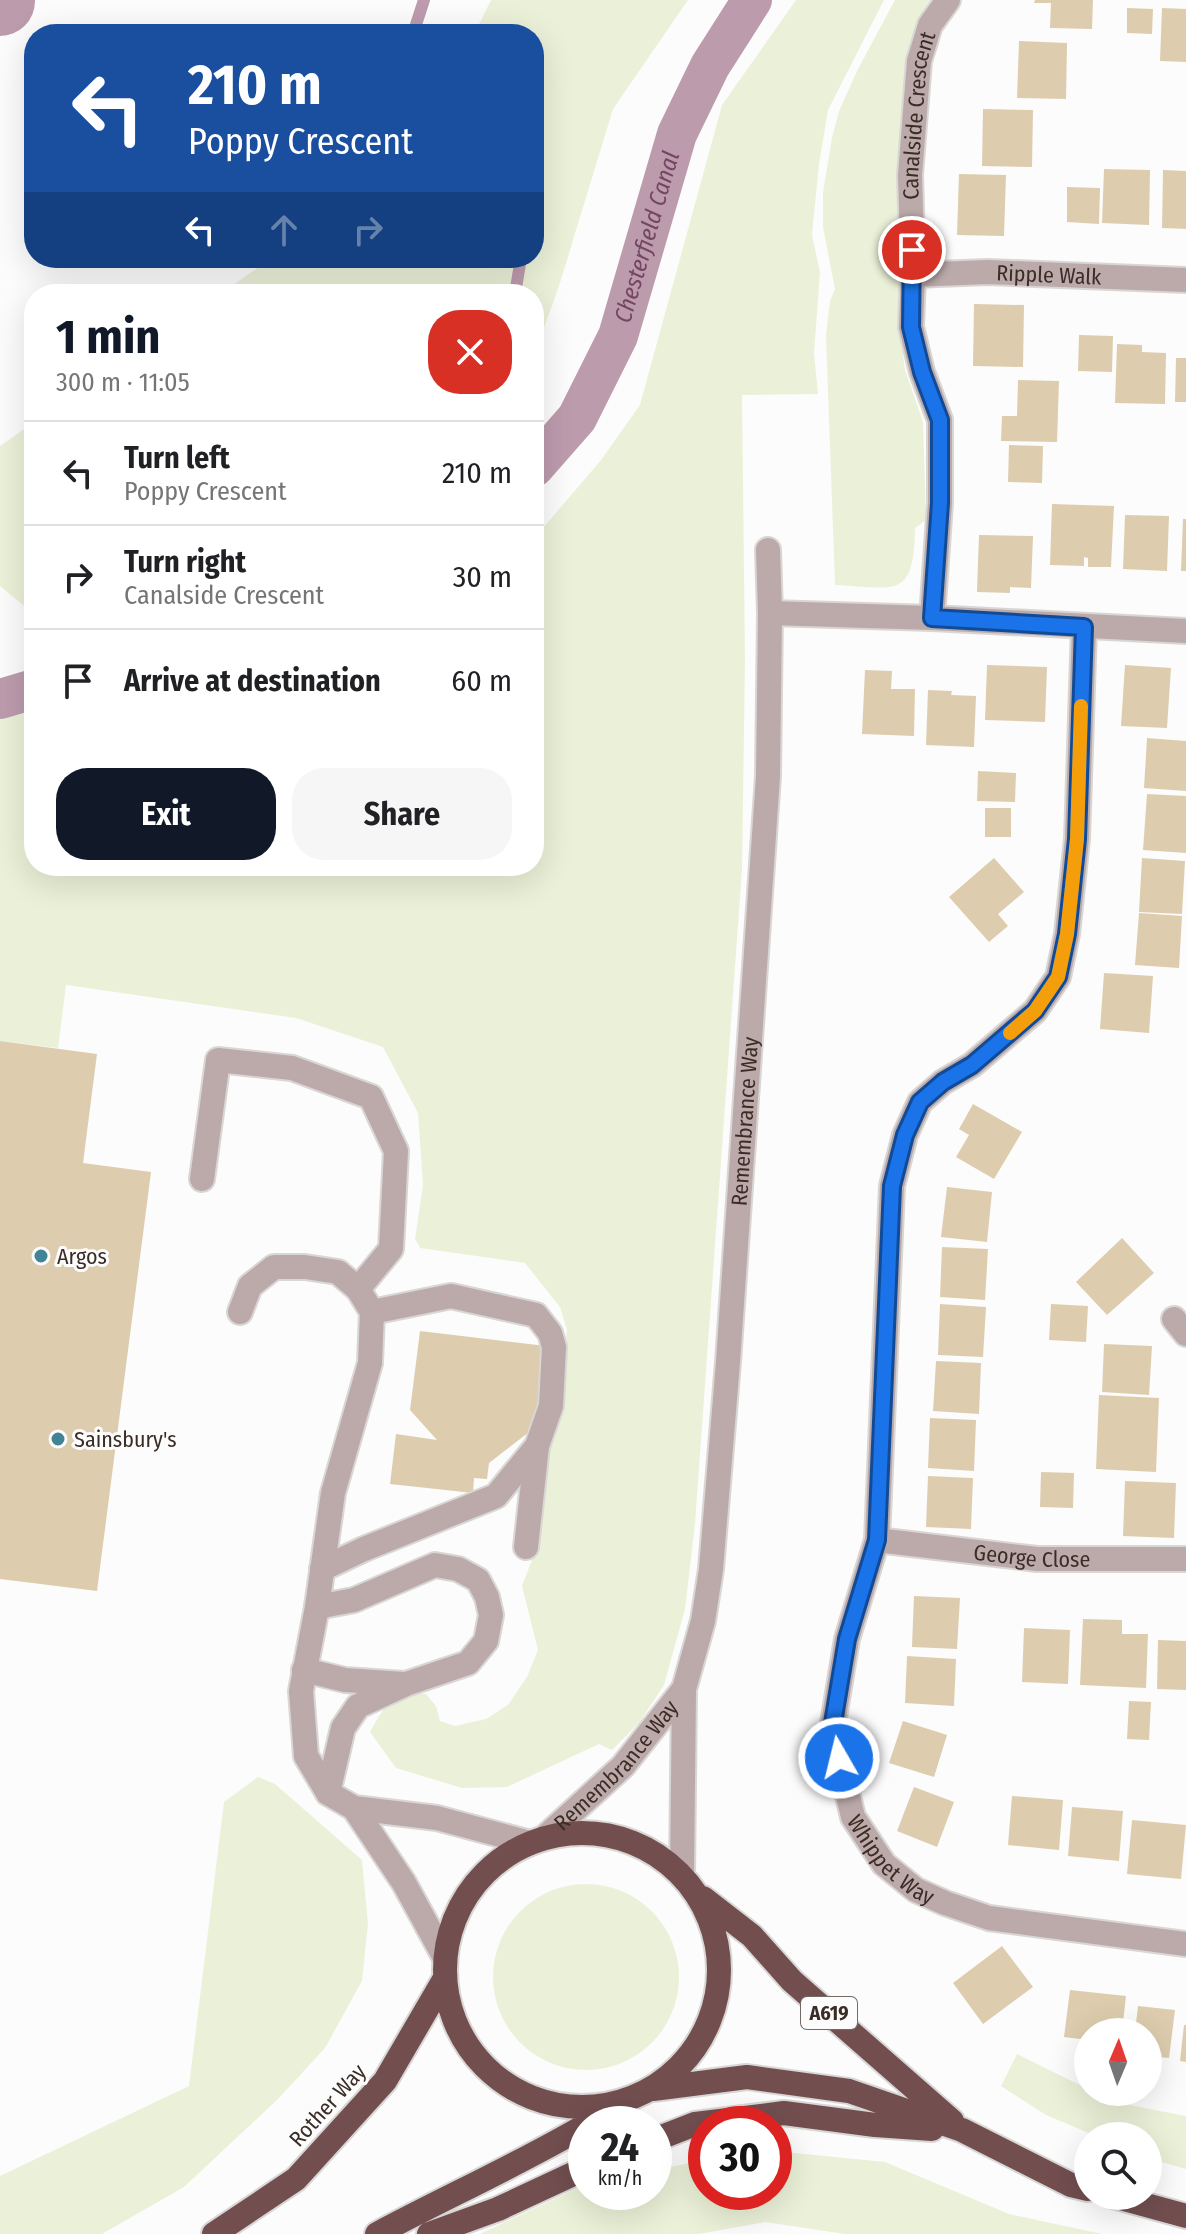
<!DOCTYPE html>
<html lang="en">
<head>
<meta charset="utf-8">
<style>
  body { margin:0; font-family:"Fira Sans Condensed",sans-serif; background:#f6f6f6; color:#202124; height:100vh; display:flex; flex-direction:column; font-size:30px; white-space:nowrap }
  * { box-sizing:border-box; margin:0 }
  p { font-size:26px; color:#757577 }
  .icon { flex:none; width:44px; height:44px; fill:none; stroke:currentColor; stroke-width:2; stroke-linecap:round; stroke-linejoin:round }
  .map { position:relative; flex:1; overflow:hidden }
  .panel { position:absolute; left:24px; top:284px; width:520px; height:592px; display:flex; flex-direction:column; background:#fff; border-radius:32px; box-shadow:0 8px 32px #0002 }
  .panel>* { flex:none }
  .banner { position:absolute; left:24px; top:24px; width:520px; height:244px; border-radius:32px; box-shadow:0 8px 32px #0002; background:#1a4fa0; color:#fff; overflow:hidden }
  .needle { width:52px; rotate:2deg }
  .buttons { position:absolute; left:1074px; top:2018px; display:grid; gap:16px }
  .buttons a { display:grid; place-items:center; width:88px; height:88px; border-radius:50%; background:#fff; box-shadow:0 8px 32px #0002; font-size:40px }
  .speed { position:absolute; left:568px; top:2106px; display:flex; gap:16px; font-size:40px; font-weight:700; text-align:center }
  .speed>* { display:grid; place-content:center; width:104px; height:104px; border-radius:50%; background:#fff; box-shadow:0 8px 32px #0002; line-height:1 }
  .speed small { font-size:20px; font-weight:400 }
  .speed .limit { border:12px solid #d22; background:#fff; color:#111 }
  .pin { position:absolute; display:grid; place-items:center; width:68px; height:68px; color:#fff; margin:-34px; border:4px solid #fff; border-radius:50%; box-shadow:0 2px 8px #0007 }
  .me { position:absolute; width:88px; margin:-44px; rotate:352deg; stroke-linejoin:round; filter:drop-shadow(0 0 6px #0008) }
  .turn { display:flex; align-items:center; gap:28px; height:168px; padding:0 32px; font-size:36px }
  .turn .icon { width:104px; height:104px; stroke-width:2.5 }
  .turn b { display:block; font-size:56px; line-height:68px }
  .lanes { display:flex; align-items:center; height:76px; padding:0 32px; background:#0003; justify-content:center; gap:40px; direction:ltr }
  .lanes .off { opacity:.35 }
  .round { display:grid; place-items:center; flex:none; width:84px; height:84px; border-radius:32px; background:#f6f6f6 }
  .overview { display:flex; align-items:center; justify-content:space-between; height:136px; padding:0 32px }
  h1 { font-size:48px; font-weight:700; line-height:60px; color:#111827 }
  .button { display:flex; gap:16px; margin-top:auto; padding:16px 32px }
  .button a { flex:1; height:92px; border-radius:32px; background:#111827; color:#fff; font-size:32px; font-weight:700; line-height:92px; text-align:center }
  .button a+a { background:#f6f6f6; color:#202124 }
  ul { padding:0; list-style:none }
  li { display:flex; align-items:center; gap:24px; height:104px; padding:0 32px; border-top:2px solid #e0e0e0 }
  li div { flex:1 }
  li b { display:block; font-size:30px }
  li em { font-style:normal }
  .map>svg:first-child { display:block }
  .green { fill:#ebf1d8 }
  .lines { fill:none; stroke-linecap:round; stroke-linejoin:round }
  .stream { stroke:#bc9bad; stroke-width:12 }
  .canal { stroke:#bc9bad; stroke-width:40 }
  .river { stroke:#bc9bad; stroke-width:70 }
  .building { fill:#ddcdae }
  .minor-casing { stroke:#d9d7d5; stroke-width:28 }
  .highway-casing { stroke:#d9d7d5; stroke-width:28 }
  .minor { stroke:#bcaaaa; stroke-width:24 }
  .highway { stroke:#724e4f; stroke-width:24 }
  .route-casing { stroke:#114b97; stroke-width:20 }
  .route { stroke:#1a73e8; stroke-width:14 }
  .slow { stroke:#f59e0b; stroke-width:14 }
  .poi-dot { fill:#428495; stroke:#fcfcfc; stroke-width:3 }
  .labels { text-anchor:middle; stroke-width:6; stroke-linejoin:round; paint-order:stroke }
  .shield { fill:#fcfcfc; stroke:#756b66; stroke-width:2 }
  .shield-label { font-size:20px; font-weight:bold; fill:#3b2d26 }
  .street-label { font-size:22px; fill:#3b2d26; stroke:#fcfcfc }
  .poi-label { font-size:22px; fill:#3b2d26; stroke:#fcfcfc; text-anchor:start }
  .water-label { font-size:24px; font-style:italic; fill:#754661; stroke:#fcfcfc }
</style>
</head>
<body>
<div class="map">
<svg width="1186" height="2234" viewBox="0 0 1186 2234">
  <rect width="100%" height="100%" fill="#fcfcfc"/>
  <path class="green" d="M491,0H688L613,109L559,286L534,355V294H220L272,258H534V34H474Z
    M796,0H884L828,110L819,164L812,235L820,272L814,353L818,394L742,395L745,661L742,869L695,1524L685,1609L664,1685L639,1723L612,1750L599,1744L507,1787L462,1788L396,1768L370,1732C385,1705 393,1692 426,1694L436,1706L440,1721L455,1726L486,1719L508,1705L527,1677L538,1650L522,1586L536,1549L567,1330L560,1307L525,1263L420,1248L415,1239L423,1185L418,1113L383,1047L296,1018L66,985L58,1048L0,1041V719L34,711V866H534V532L543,528L601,460L640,405L722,105Z
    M895,0H933L918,36L910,64L899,324L905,370L923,422L926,520L915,528C914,600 896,588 835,585L826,335L830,301L835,289L823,227V192L832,138L839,111L858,69Z
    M34,422V614L0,586V446Z
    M258,1777L275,1784L362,1860L368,1924L362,1981L325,2048L278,2099L184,2187L102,2234H0V2176L189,2086L224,1802Z
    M493 1977a93 93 0 1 1 186 0a93 93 0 1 1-186 0Z
    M1017,2054L1088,2089V2092H1094L1113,2102L1186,2116V2169L1148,2158V2136H1096L1046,2115L1001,2086Z
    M774,2151L885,2162L1009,2214L1102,2234H845L765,2222L699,2234H480L586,2184V2192H654V2170L706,2160V2192H774Z"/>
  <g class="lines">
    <path class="stream" d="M413,34L424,0
      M515,294L521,258"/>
    <g class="canal">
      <path id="s1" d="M534,467L577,418L618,336L677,134L710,66L752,0"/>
      <path d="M0,699L34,689"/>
    </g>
    <path class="river" d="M0,1V0"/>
  </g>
  <path class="building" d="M1035,0H1093L1092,29L1050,28L1051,3H1034Z
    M1127,8L1153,9L1152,34L1127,33Z
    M1162,8L1186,9V62L1160,61Z
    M1019,41L1067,43L1066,99L1017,98Z
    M983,109L1033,110L1032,167L982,166Z
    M1104,169L1150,170L1149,225L1102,223Z
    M1163,170L1186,171V229L1162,228Z
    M959,174L1006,175L1004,236L957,235Z
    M1067,187L1100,188L1099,224L1067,222Z
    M974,304L1024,305L1023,367L973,366Z
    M1079,335L1113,336L1112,372L1078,371Z
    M1117,344L1142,345V352L1166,353L1165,404L1115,403Z
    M1176,358H1186V402H1175Z
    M1018,380L1059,381L1057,442L1001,441L1002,416H1017Z
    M1009,445L1043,446L1042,483L1008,482Z
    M1052,504L1114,506L1111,567H1088V558L1084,557V566L1050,565Z
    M1125,515L1169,516L1167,571L1123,569Z
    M1183,519H1186V571H1181Z
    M979,535L1033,536L1031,588L1010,587V593L977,592Z
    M987,665L1047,667L1045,722L985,720Z
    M1125,665L1171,668L1167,728L1121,726Z
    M865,670L892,671L891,689H915L914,736L862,734Z
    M928,690L952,691L951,695L976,696L974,747L926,745Z
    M1147,738L1186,741V791L1144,788Z
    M978,771L1016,773L1015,802L977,801Z
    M1147,794L1186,796V853L1143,850Z
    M985,808H1011V837H985Z
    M994,858L1024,892L998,914L1008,926L989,942L949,897Z
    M1142,858L1185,861L1182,914L1139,912Z
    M1139,913L1182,916L1179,968L1135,965Z
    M1104,973L1153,976L1149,1033L1100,1029Z
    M0,1041L97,1054L83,1163L151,1172L97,1591L0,1579Z
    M973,1104L1022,1132L994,1179L956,1157L969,1135L959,1129Z
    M947,1187L992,1192L987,1242L941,1237Z
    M1122,1238L1154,1273L1107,1315L1076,1282Z
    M942,1247L988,1249L985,1300L940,1297Z
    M940,1304L986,1307L983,1357L938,1355Z
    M1051,1304L1088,1306L1086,1342L1049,1340Z
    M420,1331L546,1346L537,1426L489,1463L487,1479L474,1478L473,1493L390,1484L396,1434L437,1440L410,1410Z
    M1104,1344L1152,1346L1149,1395L1102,1392Z
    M936,1361L981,1363L979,1414L933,1411Z
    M1099,1395L1159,1398L1156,1472L1096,1469Z
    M930,1418L976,1420L974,1471L928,1468Z
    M1041,1472L1074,1473L1073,1508L1040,1507Z
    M928,1476L973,1478L971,1529L926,1527Z
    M1125,1481L1176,1483L1174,1538L1123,1536Z
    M914,1596L960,1598L957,1649L912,1647Z
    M1083,1619L1122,1620V1634H1148L1146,1688L1080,1685Z
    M1024,1628L1070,1630L1068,1684L1022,1682Z
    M1158,1640L1186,1641V1690L1157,1689Z
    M907,1656L956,1659L954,1706L905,1703Z
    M1129,1701L1151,1702L1149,1740L1127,1739Z
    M903,1721L947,1735L934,1777L889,1763Z
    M914,1787L954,1802L937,1847L897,1831Z
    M1012,1796L1063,1800L1059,1850L1008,1845Z
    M1072,1807L1123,1811L1119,1861L1068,1856Z
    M1132,1820L1186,1825L1181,1879L1127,1874Z
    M1002,1946L1033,1987L983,2024L953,1983Z
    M1070,1990L1126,1996L1122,2032H1088V2040L1064,2037Z
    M1138,2006L1175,2010L1169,2058L1148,2056V2032H1135Z
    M1184,2025H1186V2062L1180,2061Z"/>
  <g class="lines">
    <defs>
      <g id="minor">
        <path id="s2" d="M913,275L988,272L1186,280"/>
        <path d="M770,613L932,618L1186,631"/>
        <path id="s3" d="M932,618L940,503V420L922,372L911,327L913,275L910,175L919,61L930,25L948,0"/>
        <path id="s4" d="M1084,627L1077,839L1067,934L1058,977L1035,1011L972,1065L943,1082L920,1102L905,1135L892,1186L877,1540L847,1639L832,1729L853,1817L884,1864L916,1890L945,1903L989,1918L1186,1944"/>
        <path d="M202,1179L218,1060L292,1068L371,1097L396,1151L391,1249L358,1289"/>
        <path d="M240,1312L250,1286L274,1267H305L338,1272L358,1289L372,1312L370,1363L333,1493L317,1607L301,1691L306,1756L328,1793L354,1808L437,1818L530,1843"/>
        <path d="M1174,1319L1186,1334"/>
        <path id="s5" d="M877,1540L1037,1559H1186"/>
        <path d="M526,1547L537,1446"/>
        <path d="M322,1569L364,1549L496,1496L537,1446L551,1406L554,1347L550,1333L536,1315L451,1296L372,1312"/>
        <path d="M317,1607L354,1600L435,1565L458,1569L478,1580L487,1597L491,1615L486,1641L468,1663L406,1684L358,1706L343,1728L328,1793"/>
        <path d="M304,1670L345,1680L404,1684"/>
        <path d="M354,1808L404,1883L445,1958"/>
        <path id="s6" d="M543,1839L623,1766L684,1689"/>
        <path id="s7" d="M682,1875L684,1689L703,1621L711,1569L728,1362L768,776L770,613L768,550"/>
      </g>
      <path id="highway" d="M445 1970a137 137 0 1 1 274 0a137 137 0 1 1-274 0Z
        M703,1898L752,1936L792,1981L952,2121
        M653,2089L747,2077L849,2091L962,2130L1071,2185L1088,2189
        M654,2140L695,2124L784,2113L875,2125L932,2129
        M1113,2196L1186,2216
        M214,2234L296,2179L385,2081L445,1978
        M377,2234C446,2197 518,2165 586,2125
        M429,2234L498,2209L586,2168"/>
    </defs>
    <use href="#minor" class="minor-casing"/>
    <use href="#highway" class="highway-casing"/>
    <use href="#minor" class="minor"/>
    <use href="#highway" class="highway"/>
  </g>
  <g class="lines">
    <defs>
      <path id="route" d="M839,1758L832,1729L847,1639L877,1540L892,1186L905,1135L920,1102L943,1082L972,1065L1035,1011L1058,977L1067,934L1077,839L1084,627L932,618L940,503V420L922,372L911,327L912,250"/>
    </defs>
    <use href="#route" class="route-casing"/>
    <use href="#route" class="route"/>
    <path class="slow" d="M1010,1033L1035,1011L1058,977L1067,934L1077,839L1081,706"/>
  </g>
  <g class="poi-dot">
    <circle cx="41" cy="1256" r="8"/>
    <circle cx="58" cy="1439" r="8"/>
  </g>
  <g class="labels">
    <rect class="shield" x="801" y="1997" width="56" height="32" rx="6"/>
    <g class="shield-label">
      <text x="829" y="2020">A619</text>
    </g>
    <g class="street-label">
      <text dy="8" stroke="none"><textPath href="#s3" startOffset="508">Canalside Crescent</textPath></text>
      <text dy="8" stroke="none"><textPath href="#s2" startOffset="136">Ripple Walk</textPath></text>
      <text dy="8" stroke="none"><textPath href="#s7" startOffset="758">Remembrance Way</textPath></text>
      <text dy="8" stroke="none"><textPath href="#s5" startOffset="156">George Close</textPath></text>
      <text dy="8" stroke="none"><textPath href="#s6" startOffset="104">Remembrance Way</textPath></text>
      <text dy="8" stroke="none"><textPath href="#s4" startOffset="1326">Whippet Way</textPath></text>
      <text transform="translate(327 2105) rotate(-48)" y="8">Rother Way</text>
    </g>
    <g class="poi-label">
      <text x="57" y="1264">Argos</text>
      <text x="74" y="1447">Sainsbury's</text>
    </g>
    <g class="water-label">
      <text dy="8" stroke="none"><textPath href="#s1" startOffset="260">Chesterfield Canal</textPath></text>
    </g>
  </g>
</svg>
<div class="buttons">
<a><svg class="needle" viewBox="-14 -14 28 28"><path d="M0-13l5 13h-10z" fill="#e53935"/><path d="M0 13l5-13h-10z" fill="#757577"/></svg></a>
<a><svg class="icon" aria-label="search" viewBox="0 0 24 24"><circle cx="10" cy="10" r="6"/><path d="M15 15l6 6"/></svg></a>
</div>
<div class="speed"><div>24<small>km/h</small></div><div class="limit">30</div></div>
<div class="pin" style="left:912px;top:250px;background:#d93025"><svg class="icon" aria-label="arrive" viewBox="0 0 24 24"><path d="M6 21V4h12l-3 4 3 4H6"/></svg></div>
<svg class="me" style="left:839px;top:1758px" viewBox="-20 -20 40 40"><circle r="17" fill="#1a73e8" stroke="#fff" stroke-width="3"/><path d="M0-11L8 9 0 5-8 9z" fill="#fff"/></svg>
<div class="banner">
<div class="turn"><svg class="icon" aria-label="left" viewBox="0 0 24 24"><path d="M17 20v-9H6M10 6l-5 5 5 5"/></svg><div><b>210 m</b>Poppy Crescent</div></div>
<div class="lanes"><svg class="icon" aria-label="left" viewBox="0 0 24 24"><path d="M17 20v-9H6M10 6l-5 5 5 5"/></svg><svg class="icon off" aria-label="ahead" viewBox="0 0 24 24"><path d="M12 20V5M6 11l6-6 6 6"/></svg><svg class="icon off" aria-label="right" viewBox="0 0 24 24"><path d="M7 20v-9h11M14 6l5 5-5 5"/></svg></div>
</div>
<section class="panel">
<div class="overview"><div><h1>1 min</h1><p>300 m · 11:05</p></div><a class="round" style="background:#d93025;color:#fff"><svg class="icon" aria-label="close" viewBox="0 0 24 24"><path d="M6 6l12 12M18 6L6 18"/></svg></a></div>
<ul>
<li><svg class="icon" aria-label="left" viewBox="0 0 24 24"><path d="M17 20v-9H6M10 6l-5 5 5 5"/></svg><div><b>Turn left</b><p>Poppy Crescent</p></div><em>210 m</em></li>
<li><svg class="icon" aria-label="right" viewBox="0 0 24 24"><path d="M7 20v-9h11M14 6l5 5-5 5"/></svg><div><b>Turn right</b><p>Canalside Crescent</p></div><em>30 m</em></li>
<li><svg class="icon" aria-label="arrive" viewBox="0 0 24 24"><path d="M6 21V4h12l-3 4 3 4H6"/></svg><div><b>Arrive at destination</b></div><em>60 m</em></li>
</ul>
<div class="button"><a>Exit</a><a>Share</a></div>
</section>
</div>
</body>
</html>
